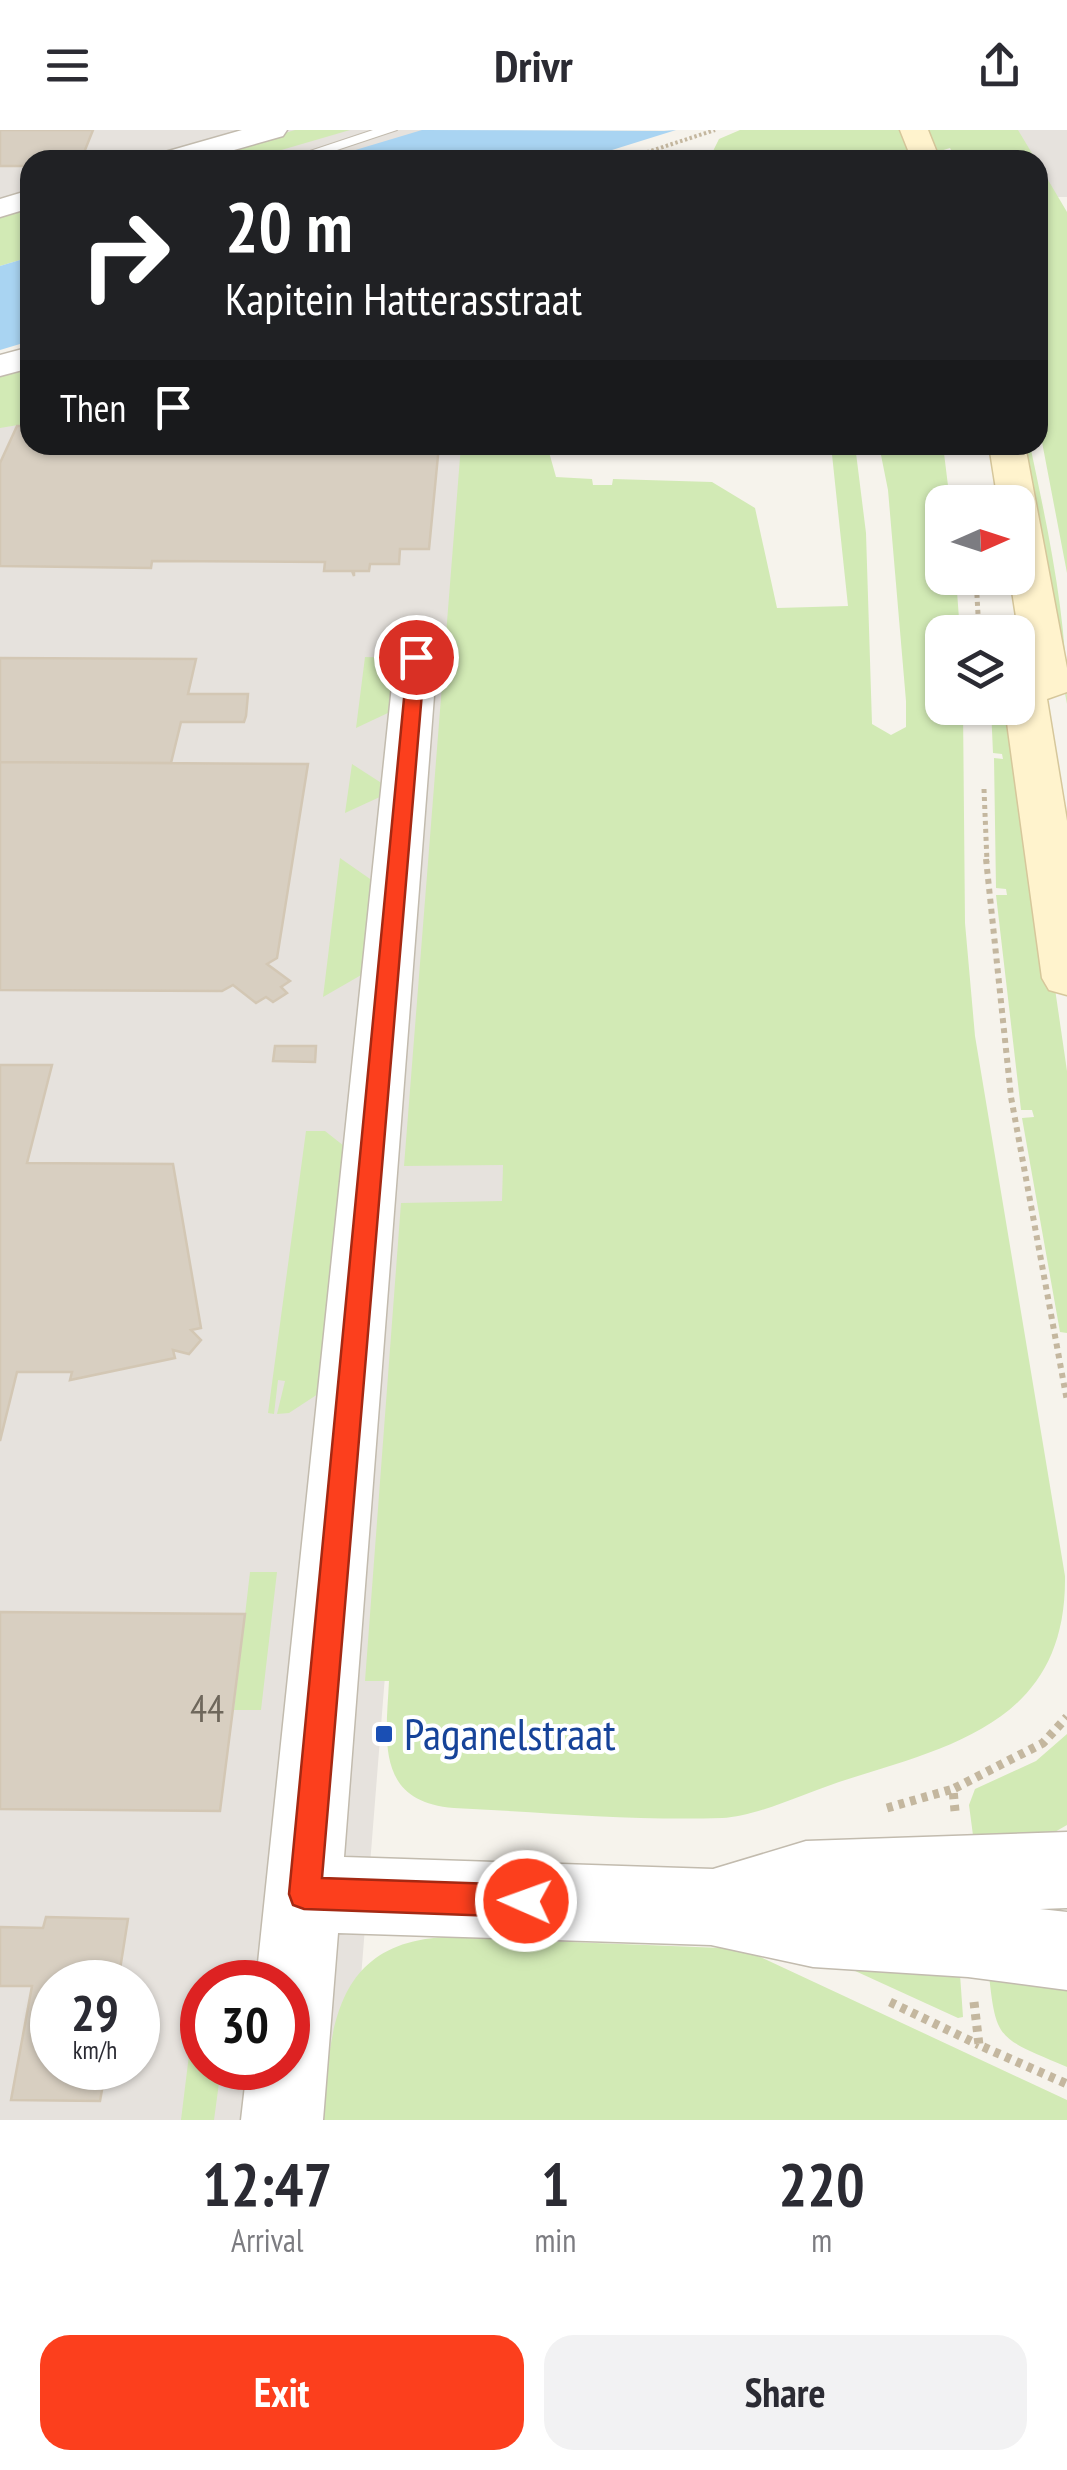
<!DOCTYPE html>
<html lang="en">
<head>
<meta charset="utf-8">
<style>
  body { margin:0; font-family:"PT Sans Narrow",sans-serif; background:#f2f2f3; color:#2b2b33; height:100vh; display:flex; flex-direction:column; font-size:38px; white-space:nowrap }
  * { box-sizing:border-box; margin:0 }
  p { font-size:32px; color:#7c7c81 }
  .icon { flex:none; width:55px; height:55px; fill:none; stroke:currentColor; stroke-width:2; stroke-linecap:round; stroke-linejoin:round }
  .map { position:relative; height:1990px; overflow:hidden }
  .sheet { display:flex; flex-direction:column; background:#fff; flex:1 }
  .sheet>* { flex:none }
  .banner { position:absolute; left:20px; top:20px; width:1028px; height:305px; border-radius:30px; box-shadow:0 2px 8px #0004; background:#202124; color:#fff; overflow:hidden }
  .needle { width:65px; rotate:87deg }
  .fabs { position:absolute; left:925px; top:355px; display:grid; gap:20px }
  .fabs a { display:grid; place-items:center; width:110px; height:110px; border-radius:20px; background:#fff; box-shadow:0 2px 8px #0004; font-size:50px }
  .speed { position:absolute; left:30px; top:1830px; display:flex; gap:20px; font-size:50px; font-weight:700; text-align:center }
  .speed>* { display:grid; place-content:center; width:130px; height:130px; border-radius:50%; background:#fff; box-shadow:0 2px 8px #0004; line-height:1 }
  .speed small { font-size:25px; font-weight:400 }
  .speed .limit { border:15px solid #d22; background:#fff; color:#111 }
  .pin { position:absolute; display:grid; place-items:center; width:85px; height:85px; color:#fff; margin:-42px; border:5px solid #fff; border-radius:50%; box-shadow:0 2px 10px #0007 }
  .me { position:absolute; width:110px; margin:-55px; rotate:272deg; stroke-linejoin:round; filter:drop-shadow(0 0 8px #0008) }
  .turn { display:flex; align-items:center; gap:35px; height:210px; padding:0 40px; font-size:45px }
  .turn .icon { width:130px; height:130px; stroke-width:2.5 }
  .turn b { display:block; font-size:70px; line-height:85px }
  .then { display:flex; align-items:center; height:95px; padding:0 40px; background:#0003; gap:20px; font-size:38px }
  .eta { display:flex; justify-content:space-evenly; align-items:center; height:170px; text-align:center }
  .eta b { font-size:60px; font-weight:700; line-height:70px }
  .action { display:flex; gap:20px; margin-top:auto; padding:20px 40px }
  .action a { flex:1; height:115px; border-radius:30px; background:#fc3f1d; color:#fff; font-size:40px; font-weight:700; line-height:115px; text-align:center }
  .action a+a { background:#f2f2f3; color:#2b2b33 }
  header { display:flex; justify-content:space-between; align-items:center; height:130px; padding:0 40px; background:#fff; font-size:45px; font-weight:700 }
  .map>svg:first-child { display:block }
  .industrial { fill:#e6e2dd; fill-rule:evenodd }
  .green { fill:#d2eab5 }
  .water { fill:#a9d4f2 }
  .building { fill:#d8cfc1; stroke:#d3c7b4; stroke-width:2.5 }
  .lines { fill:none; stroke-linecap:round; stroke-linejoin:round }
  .lane-casing { stroke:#c2bbae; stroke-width:2 }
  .street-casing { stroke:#c2bbae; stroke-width:3 }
  .secondary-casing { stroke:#d6c79b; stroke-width:3 }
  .path-far3 { stroke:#c4b79f; stroke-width:4; stroke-dasharray:2.5 2.5; stroke-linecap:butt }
  .path-far2 { stroke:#c4b79f; stroke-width:5; stroke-dasharray:4 4; stroke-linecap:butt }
  .path-far1 { stroke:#c4b79f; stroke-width:6; stroke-dasharray:5 5; stroke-linecap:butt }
  .path { stroke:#c4b79f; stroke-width:9; stroke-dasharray:6 6; stroke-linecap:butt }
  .lane { fill:#fff; fill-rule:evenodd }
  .street { fill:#fff; fill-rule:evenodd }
  .secondary { fill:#fff3cd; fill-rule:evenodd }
  .route { fill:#fc3f1d; stroke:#a42913; stroke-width:2.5 }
  .transit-dot { fill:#1a4fb4; stroke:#fff; stroke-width:4 }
  .labels { text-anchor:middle; stroke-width:8; stroke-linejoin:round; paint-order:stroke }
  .near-number-label { font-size:38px; fill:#6e675b }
  .near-transit-label { font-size:45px; fill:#164399; stroke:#fff; text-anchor:start }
</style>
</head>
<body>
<header><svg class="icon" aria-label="menu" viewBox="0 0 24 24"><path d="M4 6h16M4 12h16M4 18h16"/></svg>Drivr<svg class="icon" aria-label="share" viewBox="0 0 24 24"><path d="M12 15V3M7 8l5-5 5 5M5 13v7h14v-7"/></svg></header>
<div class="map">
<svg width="1067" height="1990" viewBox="0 0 1067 1990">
  <rect width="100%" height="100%" fill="#f6f3ec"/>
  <path class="industrial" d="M0,0H432L334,30H30V123L0,132Z
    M1016,0H1067V67H1053L1038,39V30H1032Z
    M30,290V315H473L509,1076L421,1093L352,1961L660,1990H0V294ZM52,1852H138V1938H52ZM202,1852H288V1938H202Z"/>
  <path class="green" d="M295,0H350L247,30H192Z
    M740,0H1018L1036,30H956L950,18L911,30H726L712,23L719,9Z
    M1038,33L1067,82V443L1038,291Z
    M30,76V127L0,136V85Z
    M30,230V293L0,298V240Z
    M461,315H547L556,347L592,349L593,355H612L613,349L712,352L755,378L777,478L848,476L831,315H855L866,403L872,594L891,605L906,597V571L888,360L879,315H943L950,372H942V448H956L960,502H942V578H963L965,793L975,906L1065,1446C1067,1594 948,1617 839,1652C806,1663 755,1687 722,1688C633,1691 543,1682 454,1678C375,1672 386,1610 389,1551H365L401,1073L502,1071L503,1035L404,1036Z
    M1019,315H1030C1048,400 1067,487 1067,574Z
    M365,527L396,528L390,582L356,598Z
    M991,578H1014L1067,941V1203L1060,1202L1022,988L1034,987L1032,980H1021L996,765H1007L1006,759L996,758L994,628L1003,629L1002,624L993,623Z
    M352,634L383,654L382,666L345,683Z
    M340,728L373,751L363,844L323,867Z
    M306,1001H325L344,1016L318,1264L289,1283L277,1284L285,1251L278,1250L274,1284L268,1283Z
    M250,1442H277L261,1580H234Z
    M1067,1604V1695L1053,1703L974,1713L969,1675L975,1659L1036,1631Z
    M445,1807L721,1818L754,1824L1067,1970V1990H323C330,1902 332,1813 445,1807Z
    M818,1824L959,1830L963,1887L958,1888Z
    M988,1835L1067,1848V1937C996,1906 996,1913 988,1835Z
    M196,1868H202V1938H221L214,1990H181Z"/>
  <path class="water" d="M422,0L664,1L676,0L580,30H322Z
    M30,127V211L0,220V136Z"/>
  <path class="building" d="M0,0H93L81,30H30V36H0Z
    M17,296H30V315H439L429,419H400L399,434H370L369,441H354V446L352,441H324L325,432L152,431L151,438L0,436V333Z
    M0,528L196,529L188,564H248L246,586L244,592H181L171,633L0,632Z
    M0,632L308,634L277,828L267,834L290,851L281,857L287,863L273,872L266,867L256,873L233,855L222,861L0,860Z
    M275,916H316L315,932L273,931Z
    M0,935H52L27,1033L173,1034L201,1198L191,1200L201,1210L189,1224L173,1220L175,1228L70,1250L72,1242H17L0,1311Z
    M0,1482L245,1484L220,1681L0,1679Z
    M46,1787L128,1789L118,1852H52V1938H106L100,1971L11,1970L32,1856H0V1797L43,1798Z"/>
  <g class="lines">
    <defs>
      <path id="lane" d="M373,0H397L307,30H283Z"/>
      <path id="street" d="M242,0H287L283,6L199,30H154L158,24Z
        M30,60V78L0,87V69Z
        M30,217V238L0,246V225Z
        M416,514L431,518L437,527L344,1727L713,1739L806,1711L1067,1702V1778L1040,1779L1067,1782V1860L968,1847L813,1837L711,1815L338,1803L323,1990H241L247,1938H288V1852H256L395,527L401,518Z"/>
      <path id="secondary" d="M900,0H928L940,30H912Z
        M989,315H1025L1067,538V562L1047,569L1067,691V865L1049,860L1042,848L1005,578H1018L1019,506L1010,448H1018V372H998Z"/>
    </defs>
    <use href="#lane" class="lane-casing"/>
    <use href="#street" class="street-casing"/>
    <use href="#secondary" class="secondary-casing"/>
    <path class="path-far3" d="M623,30L715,0"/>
    <path class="path-far2" d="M976,448L979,502
      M984,659L987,732"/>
    <path class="path-far1" d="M986,729L1011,967L1067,1271"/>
    <path class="path" d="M887,1678L953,1659
      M955,1681L953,1659L1043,1613L1067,1587
      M890,1872L979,1915
      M974,1872L979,1915L1067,1954"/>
    <use href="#lane" class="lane"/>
    <use href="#street" class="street"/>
    <use href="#secondary" class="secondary"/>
  </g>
  <path class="route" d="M416,522L425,527L322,1748L526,1755L538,1760L542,1771L538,1782L526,1787L304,1779L293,1775L289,1764L408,527Z"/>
  <rect class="transit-dot" x="374" y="1594" width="20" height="20" rx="5"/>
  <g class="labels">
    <g class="near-number-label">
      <text x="207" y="1592">44</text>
    </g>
    <g class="near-transit-label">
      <text x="404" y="1620">Paganelstraat</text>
    </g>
  </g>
</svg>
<div class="fabs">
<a><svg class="needle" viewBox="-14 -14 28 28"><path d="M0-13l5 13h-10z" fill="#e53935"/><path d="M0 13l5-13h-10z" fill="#7c7c81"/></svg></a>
<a><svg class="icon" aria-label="layers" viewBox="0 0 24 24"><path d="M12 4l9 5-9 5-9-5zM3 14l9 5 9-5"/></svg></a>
</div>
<div class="speed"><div>29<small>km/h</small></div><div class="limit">30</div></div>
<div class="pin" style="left:416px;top:527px;background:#d93025"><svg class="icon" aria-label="arrive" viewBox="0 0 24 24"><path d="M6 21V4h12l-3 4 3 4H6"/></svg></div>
<svg class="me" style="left:526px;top:1771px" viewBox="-20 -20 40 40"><circle r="17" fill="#fc3f1d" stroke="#fff" stroke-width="3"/><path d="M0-11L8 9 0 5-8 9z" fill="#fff"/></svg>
<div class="banner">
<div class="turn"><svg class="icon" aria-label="right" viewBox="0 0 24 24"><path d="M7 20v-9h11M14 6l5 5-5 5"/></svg><div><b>20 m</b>Kapitein Hatterasstraat</div></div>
<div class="then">Then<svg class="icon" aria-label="arrive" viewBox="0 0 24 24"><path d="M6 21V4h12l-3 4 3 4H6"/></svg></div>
</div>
</div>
<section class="sheet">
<div class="eta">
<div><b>12:47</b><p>Arrival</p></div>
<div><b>1</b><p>min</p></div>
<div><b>220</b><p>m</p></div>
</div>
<div class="action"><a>Exit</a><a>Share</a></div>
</section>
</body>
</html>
